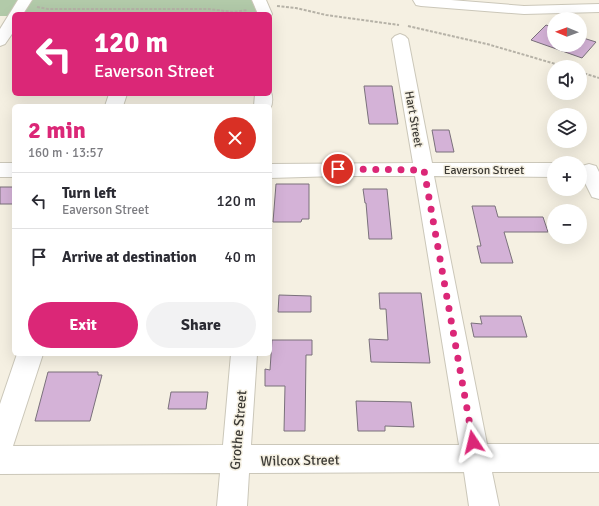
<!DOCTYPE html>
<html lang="en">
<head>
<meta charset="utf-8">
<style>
  body { margin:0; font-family:Signika,sans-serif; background:#f2f2f3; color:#2b2b33; height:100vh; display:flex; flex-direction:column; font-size:15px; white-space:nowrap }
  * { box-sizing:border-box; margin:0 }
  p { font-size:13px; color:#7c7c81 }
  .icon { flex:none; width:22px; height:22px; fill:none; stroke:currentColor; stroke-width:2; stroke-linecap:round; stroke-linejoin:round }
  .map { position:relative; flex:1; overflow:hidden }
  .sheet { position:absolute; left:12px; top:104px; width:260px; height:252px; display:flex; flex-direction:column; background:#fff; border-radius:6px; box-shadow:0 4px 16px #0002 }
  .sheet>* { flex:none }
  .hud { position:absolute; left:12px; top:12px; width:260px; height:84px; border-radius:6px; box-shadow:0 4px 16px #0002; background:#db2777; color:#fff; overflow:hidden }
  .needle { width:26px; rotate:271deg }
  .fabs { position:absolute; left:547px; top:12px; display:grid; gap:8px }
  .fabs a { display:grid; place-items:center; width:40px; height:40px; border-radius:50%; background:#fff; box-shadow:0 4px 16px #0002; font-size:20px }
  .pin { position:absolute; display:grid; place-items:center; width:34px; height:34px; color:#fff; margin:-17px; border:2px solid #fff; border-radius:50%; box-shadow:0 1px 4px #0007 }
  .me { position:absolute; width:44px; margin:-22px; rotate:350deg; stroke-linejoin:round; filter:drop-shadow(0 0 3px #0008) }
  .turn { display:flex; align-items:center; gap:14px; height:84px; padding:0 16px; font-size:18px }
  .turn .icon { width:52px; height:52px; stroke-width:2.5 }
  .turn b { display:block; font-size:28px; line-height:34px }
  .round { display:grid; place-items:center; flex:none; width:42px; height:42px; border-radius:21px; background:#f2f2f3 }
  .headline { display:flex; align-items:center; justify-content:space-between; height:68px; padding:0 16px }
  h1 { font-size:24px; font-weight:800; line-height:30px; color:#db2777 }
  .button { display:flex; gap:8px; margin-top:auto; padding:8px 16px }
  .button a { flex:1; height:46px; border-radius:24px; background:#db2777; color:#fff; font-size:16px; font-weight:800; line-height:46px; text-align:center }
  .button a+a { background:#f2f2f3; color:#2b2b33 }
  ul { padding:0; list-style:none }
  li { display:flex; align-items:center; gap:12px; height:56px; padding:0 16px; border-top:1px solid #e1e1e2 }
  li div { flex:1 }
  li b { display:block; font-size:15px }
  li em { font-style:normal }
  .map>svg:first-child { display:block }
  .green { fill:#b2caa9 }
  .building { fill:#d4b2d7; stroke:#7a717b }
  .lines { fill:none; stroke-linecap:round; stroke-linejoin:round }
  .minor-casing { stroke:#cbc7b9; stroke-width:2 }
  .path { stroke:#b6b2a7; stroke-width:2; stroke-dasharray:3 1.5; stroke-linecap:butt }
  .minor { fill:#fff; fill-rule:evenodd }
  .route { stroke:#db2777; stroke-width:7; stroke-dasharray:0 12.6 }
  .labels { text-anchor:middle; stroke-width:3; stroke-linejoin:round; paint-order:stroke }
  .street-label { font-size:12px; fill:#3d3b36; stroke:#f5f0e2 }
  .near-street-label { font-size:14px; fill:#3d3b36; stroke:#f5f0e2 }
</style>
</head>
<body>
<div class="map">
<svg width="599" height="506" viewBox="0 0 599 506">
  <rect width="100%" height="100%" fill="#f5f0e2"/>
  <path class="green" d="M0,0H254L257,14H14V16H0Z"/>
  <path class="building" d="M546,25L554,28V45H580V37L596,42L582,58L531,40Z
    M364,86H392L398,124H369Z
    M432,130H449L454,152H436Z
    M276,184H309V219H302L301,222H273Z
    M0,187H14V204H0Z
    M363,189H387L392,239H369L366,203H365Z
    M472,206H495L498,217H543L548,232H504L513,263H481L477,246H481Z
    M379,293H421L430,363L371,362L369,339L388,340L386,309H380Z
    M279,295L311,296V312H278Z
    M480,316H521L527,337H474L471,323L482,324Z
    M272,340H312V355H306L305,431H284L285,386H265V369L270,370Z
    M48,372H98V375H102L90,421H35Z
    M171,392H208L206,409H168Z
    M356,401L411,402L414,427L385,426V431H358Z"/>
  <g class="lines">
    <defs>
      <path id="minor" d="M18,0H32L23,14H14V31L5,44L0,46V29Z
        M252,0H266L272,14L270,17V14H258Z
        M413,0H451L524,6L599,4V12L524,14L421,6L416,5Z
        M400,34L405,36L408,39L432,163H554V177L434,176L487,444H599V472H492L499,506H469L464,472L249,473L247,506H217L220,473L0,474V404L17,354H43L13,446L223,445L231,354H257L251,445H459L415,176H338L270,178V164L413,163L392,39L395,36Z
        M270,90C273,95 273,104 270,109V106H254L255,94H270Z
        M109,94H127L123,106H105Z
        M0,163H14V177H0Z
        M589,164L596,166L599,172V199L592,197L580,173L582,166Z"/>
    </defs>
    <use href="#minor" class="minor-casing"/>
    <path class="path" d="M277,6L296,8L326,15L399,25
      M37,7L48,9H209L233,12L248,10
      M408,26L487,44L566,67
      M580,72L599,78"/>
    <use href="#minor" class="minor"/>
  </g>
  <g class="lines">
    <path class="route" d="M338,169L424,170L473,442"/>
  </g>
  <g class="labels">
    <g class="street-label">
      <text transform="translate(414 119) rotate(80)" y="4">Hart Street</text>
      <text x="484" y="174">Eaverson Street</text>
    </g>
    <g class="near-street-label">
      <text transform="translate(238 430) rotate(-85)" y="5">Grothe Street</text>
      <text transform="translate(300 460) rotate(-1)" y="5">Wilcox Street</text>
    </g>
  </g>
</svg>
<div class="fabs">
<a><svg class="needle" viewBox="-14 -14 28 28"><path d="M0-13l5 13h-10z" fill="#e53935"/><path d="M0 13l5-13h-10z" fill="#7c7c81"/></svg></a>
<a><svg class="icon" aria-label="sound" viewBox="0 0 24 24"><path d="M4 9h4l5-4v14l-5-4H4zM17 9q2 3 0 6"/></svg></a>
<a><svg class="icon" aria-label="layers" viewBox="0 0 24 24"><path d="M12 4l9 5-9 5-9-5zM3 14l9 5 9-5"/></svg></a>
<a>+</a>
<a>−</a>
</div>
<div class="pin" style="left:338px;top:169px;background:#d93025"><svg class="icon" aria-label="arrive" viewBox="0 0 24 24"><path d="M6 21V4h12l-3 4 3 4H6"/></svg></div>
<svg class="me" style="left:473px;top:442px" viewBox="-20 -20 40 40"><path d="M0-17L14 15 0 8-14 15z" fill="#db2777" stroke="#fff" stroke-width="4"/></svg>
<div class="hud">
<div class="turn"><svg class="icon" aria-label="left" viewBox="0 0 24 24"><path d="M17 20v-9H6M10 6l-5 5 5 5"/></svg><div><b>120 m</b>Eaverson Street</div></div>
</div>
<section class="sheet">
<div class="headline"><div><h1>2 min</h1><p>160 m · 13:57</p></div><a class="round" style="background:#d93025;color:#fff"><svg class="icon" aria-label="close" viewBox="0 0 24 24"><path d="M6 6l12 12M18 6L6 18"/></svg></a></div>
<ul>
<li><svg class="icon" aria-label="left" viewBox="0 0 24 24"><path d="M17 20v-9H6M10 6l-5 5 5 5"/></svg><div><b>Turn left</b><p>Eaverson Street</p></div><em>120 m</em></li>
<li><svg class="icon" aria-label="arrive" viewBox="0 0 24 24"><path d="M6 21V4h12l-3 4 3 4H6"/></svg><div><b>Arrive at destination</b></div><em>40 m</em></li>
</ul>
<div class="button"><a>Exit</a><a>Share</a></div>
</section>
</div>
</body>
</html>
